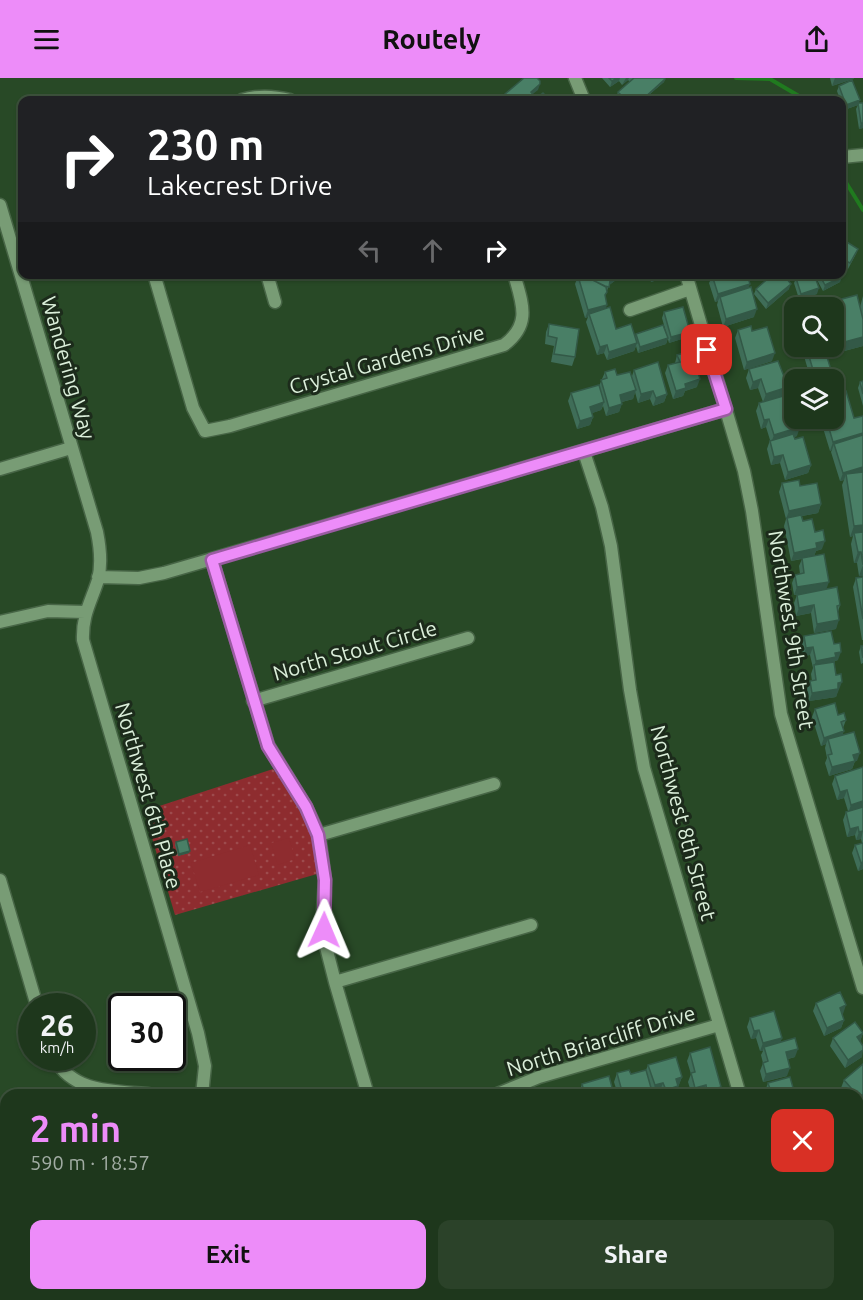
<!DOCTYPE html>
<html lang="en">
<head>
<meta charset="utf-8">
<style>
  body { margin:0; font-family:Ubuntu,sans-serif; background:#2b4229; color:#f1f3f6; height:100vh; display:flex; flex-direction:column; font-size:22px; white-space:nowrap }
  * { box-sizing:border-box; margin:0 }
  p { font-size:20px; color:#a1aca3 }
  .icon { flex:none; width:33px; height:33px; fill:none; stroke:currentColor; stroke-width:2; stroke-linecap:round; stroke-linejoin:round }
  .map { position:relative; flex:1; overflow:hidden }
  .side { position:absolute; left:0px; top:1011px; width:864px; height:212px; display:flex; flex-direction:column; background:#1e371c; border-radius:18px 18px 0 0; box-shadow:0 2px 4px #0004,0 0 0 2px #3c513b }
  .side>* { flex:none }
  .guide { position:absolute; left:18px; top:18px; width:828px; height:183px; border-radius:12px; box-shadow:0 2px 4px #0004,0 0 0 2px #3c513b; background:#202124; color:#fff; overflow:hidden }
  .tools { position:absolute; left:784px; top:219px; display:grid; gap:12px }
  .tools a { display:grid; place-items:center; width:60px; height:60px; border-radius:12px; background:#1e371c; box-shadow:0 2px 4px #0004,0 0 0 2px #3c513b; font-size:30px }
  .speed { position:absolute; left:18px; top:915px; display:flex; gap:12px; font-size:30px; font-weight:700; text-align:center }
  .speed>* { display:grid; place-content:center; width:78px; height:78px; border-radius:50%; background:#1e371c; box-shadow:0 2px 4px #0004,0 0 0 2px #3c513b; line-height:1 }
  .speed small { font-size:15px; font-weight:400 }
  .speed .limit { border:3px solid #111; border-radius:9px; background:#fff; color:#111 }
  .pin { position:absolute; display:grid; place-items:center; width:51px; height:51px; color:#fff; margin:-26px; border-radius:12px; box-shadow:0 3px 9px #0006 }
  .me { position:absolute; width:66px; margin:-33px; rotate:1deg; stroke-linejoin:round; filter:drop-shadow(0 0 4px #0008) }
  .turn { display:flex; align-items:center; gap:21px; height:126px; padding:0 30px; font-size:27px }
  .turn .icon { width:78px; height:78px; stroke-width:2.5 }
  .turn b { display:block; font-size:42px; line-height:51px }
  .lanes { display:flex; align-items:center; height:57px; padding:0 30px; background:#0003; justify-content:center; gap:30px; direction:ltr }
  .lanes .off { opacity:.35 }
  .round { display:grid; place-items:center; flex:none; width:63px; height:63px; border-radius:12px; background:#2b4229 }
  .summary { display:flex; align-items:center; justify-content:space-between; height:102px; padding:0 30px }
  h1 { font-size:36px; font-weight:700; line-height:45px; color:#ed8cf9 }
  .cta { display:flex; gap:12px; margin-top:auto; padding:12px 30px }
  .cta a { flex:1; height:69px; border-radius:12px; background:#ed8cf9; color:#111; font-size:24px; font-weight:700; line-height:69px; text-align:center }
  .cta a+a { background:#2b4229; color:#f1f3f6 }
  header { display:flex; justify-content:space-between; align-items:center; height:78px; padding:0 30px; background:#ed8cf9; color:#111; font-size:27px; font-weight:700 }
  .map>svg:first-child { display:block }
  .green { fill:url(#green-dots) }
  .pitch { fill:#8e2c2f }
  .lines { fill:none; stroke-linecap:round; stroke-linejoin:round }
  .stream { stroke:#207a1f; stroke-width:4 }
  .street-casing { stroke:#476546; stroke-width:15 }
  .street { stroke:#789c75; stroke-width:12 }
  .wall { fill:#3f6d58 }
  .shaded-wall { fill:#335947 }
  .building { fill:#497f66; stroke:#335947; stroke-width:1.5 }
  .route-casing { stroke:#9a5ba2; stroke-width:15 }
  .route { stroke:#ed8cf9; stroke-width:10 }
  .labels { text-anchor:middle; stroke-width:6; stroke-linejoin:round; paint-order:stroke }
  .street-label { font-size:21px; fill:#dbefda; stroke:#1c2b1b }
</style>
</head>
<body>
<header><svg class="icon" aria-label="menu" viewBox="0 0 24 24"><path d="M4 6h16M4 12h16M4 18h16"/></svg>Routely<svg class="icon" aria-label="share" viewBox="0 0 24 24"><path d="M12 15V3M7 8l5-5 5 5M5 13v7h14v-7"/></svg></header>
<div class="map">
<svg width="863" height="1222" viewBox="0 0 863 1222">
  <defs>
    <pattern id="green-dots" width="8" height="8" patternUnits="userSpaceOnUse" patternTransform="scale(1.5)"><rect width="8" height="8" fill="#8e2c2f"/><path d="M2 2h.1M6 6h.1" fill="none" stroke="#9d4b4d" stroke-width="1.8" stroke-linecap="round"/></pattern>
  </defs>
  <rect width="100%" height="100%" fill="#284926"/>
  <path class="green" d="M273,691C297,722 317,755 317,796L175,837L144,733Z"/>
  <path class="pitch" d="M289,760L295,781L278,787L271,765Z
    M250,767L259,797L200,814L191,785Z"/>
  <g class="lines">
    <path class="stream" d="M736,0L770,1L799,18L801,22
      M842,98L863,132"/>
    <defs>
      <path id="street" d="M575,0L584,22
        M242,22C258,17 274,18 290,22
        M842,79L863,77
        M0,127L97,454C100,469 102,486 98,502C91,524 82,537 83,562L198,955L205,988L202,1017
        M154,196L193,330L205,353L230,348L504,267C532,246 522,225 514,196
        M267,196L275,224
        M686,196L744,393L752,433L781,636L863,910
        M630,232L690,211
        M584,374L602,429L611,468L630,612L644,690L740,1017
        M0,391L71,370
        M212,482L268,667L306,729L319,757L325,802L323,832L325,865L335,904L368,1017
        M98,499L139,500L164,495L726,331
        M0,544L48,533L85,534
        M253,623L468,560
        M319,757L494,706
        M0,802L37,928
        M335,904L531,847
        M54,980C76,1018 118,1012 157,1017
        M495,1017L539,999L719,947
        M858,1057L863,1053
        M166,1222L167,1216
        M404,1222L423,1216"/>
    </defs>
    <use href="#street" class="street-casing"/>
    <use href="#street" class="street"/>
  </g>
  <path class="wall" d="M602,0H634L665,1L664,4L643,22H641L638,20L635,22H622L617,17L618,14L630,4L628,2L622,7L619,3L610,9Z
    M830,0H854L853,1L832,8Z
    M839,8L859,25H863V50L859,51L856,31L858,27L844,32L842,22H840L837,13Z
    M842,161L858,171L856,176L848,191L842,187Z
    M583,196H635L617,201V199L616,202L609,207L605,219L606,231L616,251L635,259L636,256L668,260L666,266L638,275L636,268L634,273L607,282L604,275L597,277L586,244L588,239L585,240L575,206L578,198L583,199Z
    M649,196H670V198L651,204Z
    M708,196H747L748,210L754,239L723,249L717,227L718,223L715,224L709,205L711,201H709Z
    M749,196H771L751,203Z
    M816,196H841L840,204L823,213L815,198Z
    M796,200L817,216L799,221L794,205Z
    M756,211H789L766,231L754,216Z
    M863,218V268L833,276L831,268H834V230L860,229Z
    M664,234L690,254L688,259L669,265L662,240Z
    M549,246L575,279L572,288L551,284L554,268L545,266L546,254Z
    M738,252L752,253L772,283L744,292L735,260Z
    M801,268H823L818,270L834,302H811Z
    M677,277L697,309L685,313L683,318L673,321L665,295L668,287L675,285Z
    M749,291L788,309L785,317L797,358L794,359L811,387L808,395L785,402L780,385L771,387L767,371L770,362L766,349L761,351L756,333L759,325L763,324L758,310L750,312L746,300Z
    M634,292L667,316L664,324L653,328L650,321L638,325L635,314L633,321L622,324L619,334L606,338L603,328L601,332L592,335L593,339L590,347L577,351L568,323L571,315L599,308L605,294L617,297L632,298Z
    M863,303V328L858,310L860,304Z
    M836,316L854,340L863,338V498H859L857,485H854L851,466L853,458L850,459L842,407L844,402L840,403L831,374L832,372L830,373L820,340H834Z
    M782,405L800,408L821,426L818,435L802,438L803,443L815,454L822,471L816,473L814,478L826,511L840,527L838,534L836,551L814,555L811,535L796,538L794,525L797,517H794L792,505L795,497L800,496L799,488L802,481L791,483L784,448L786,441L779,414Z
    M863,499V562H862L853,509L856,500Z
    M804,558L838,582L835,583L834,584L839,612H838L836,619L809,623L807,611L810,603H812L811,596L813,590L810,577L803,578L801,566Z
    M861,568H863V585L861,586L859,574Z
    M815,631L838,637L846,642L843,650V657L857,683H855L852,691L829,698L825,685L827,680L825,670L826,666L821,668L812,639Z
    M863,689V791L858,793L852,775L855,767L862,765L861,761L856,762L855,757L847,759L843,742L846,734L848,733L844,720L837,722L832,706L835,698Z
    M176,764L190,773L189,775L178,778L175,767Z
    M816,925L843,936H842L844,942L841,950L824,958L813,933Z
    M750,940L782,960L780,964L795,979L788,981L787,998L763,1004L760,993L763,985L761,977L763,973H760L756,960L751,961L747,949Z
    M863,955L860,963L862,979L845,990L830,968L833,960Z
    M690,975L721,1009L718,1017H703V1015L692,1017L688,1004L691,996L687,983Z
    M648,987L682,999L675,1016L671,1017H662L660,1013L653,1015V1017H618L614,1004L617,995L631,996L646,992Z
    M844,1002L863,1022L858,1026V1017H847L841,1010Z
    M768,1005L795,1017H766L765,1013Z
    M582,1006L614,1017H579V1015Z
    M863,1084V1098L860,1093Z
    M260,1216H291V1222H275V1220L261,1222Z
    M294,1216H326L324,1220L319,1222H312L311,1221L308,1222H296Z
    M506,1216H531L514,1222H507Z"/>
  <path class="shaded-wall" d="M617,0H620L619,3L610,9L612,3Z
    M626,0H629L628,2L622,7Z
    M835,0H854L853,1L832,8Z
    M665,1L664,4L642,22L643,21Z
    M540,6L538,12L529,19L531,14Z
    M860,22L858,27L844,32L846,27Z
    M861,45H863V50L859,51Z
    M619,196H635L617,201Z
    M654,196H670V198L651,204Z
    M755,196H771L751,203L753,197Z
    M618,197L616,202L608,208L610,203Z
    M842,199L840,204L823,213L825,207Z
    M750,206L747,214L720,219L718,223L715,224L718,216Z
    M791,206L789,211L766,231L768,225Z
    M819,210L817,216L799,221L801,216Z
    M607,227L604,235L589,236L588,239L585,240L588,232Z
    M757,231L754,239L723,249L726,241Z
    M690,254L688,259L669,265L671,259Z
    M863,259V268L833,276L837,266Z
    M668,260L666,266L638,275L640,269Z
    M637,265L634,273L607,282L609,274Z
    M607,267L604,275L597,277L600,269Z
    M775,275L772,283L744,292L747,284Z
    M700,301L697,309L685,313L683,318L673,321L676,313L685,306Z
    M761,301L758,310L750,312L753,304Z
    M788,309L785,317L763,324L766,316Z
    M636,312L633,321L617,325L620,317Z
    M653,313L650,321L638,325L641,316Z
    M667,316L664,324L653,328L656,320Z
    M604,324L601,332L587,337L590,329Z
    M622,326L619,334L606,338L609,330Z
    M593,339L590,347L577,351L580,343Z
    M769,341L766,349L761,351L764,342Z
    M800,349L797,358L771,365L774,357Z
    M863,355V362L834,366L832,372L830,373L833,364Z
    M783,377L780,385L771,387L774,379Z
    M811,387L808,395L785,402L788,394Z
    M863,389V397L846,396L844,402L840,403L843,395Z
    M821,426L818,435L786,441L789,433Z
    M863,447V457L854,455L853,458L850,459L854,448Z
    M825,463L822,471L816,473L814,478L791,483L794,475L816,465Z
    M858,474H861L857,485H854Z
    M863,487V498H859Z
    M829,504L826,512L794,517L797,509Z
    M814,527L811,535L796,538L799,530Z
    M839,542L836,551L814,555L817,546Z
    M813,569L810,577L803,578L806,570Z
    M841,574L838,582L835,583L833,588H814L816,583L835,575Z
    M842,604L836,619L809,623L812,615L838,605Z
    M844,653L841,662L828,661L826,666L821,668L824,660Z
    M860,675L857,683H855L852,691L829,698L832,689L853,677Z
    M847,712L844,720L837,722L840,714Z
    M863,723V730L848,735L851,727Z
    M858,749L855,757L847,759L850,751Z
    M863,753L861,761L856,762L859,754Z
    M190,773L189,775L178,778L179,776Z
    M863,784V791L858,793L861,785Z
    M846,927L843,936L837,938L840,930Z
    M844,942L841,950L824,958L827,950Z
    M759,952L756,960L751,961L754,953Z
    M863,955L860,964L857,959Z
    M782,960L779,968L764,969L763,973H760L763,965Z
    M798,971L795,979L783,982L786,974Z
    M863,972L862,979L845,990L848,982Z
    M790,990L787,998L763,1004L766,996Z
    M682,999L679,1007L673,1009L676,1001Z
    M663,1005L660,1013L652,1016L655,1007Z
    M706,1007L703,1015L692,1017L695,1010Z
    M678,1008L675,1016L664,1017L666,1012Z
    M721,1009L718,1017H706L707,1013Z
    M863,1016V1022L858,1026L859,1019Z
    M863,1114L860,1123H858V1116Z
    M198,1216H213L212,1220L198,1218Z
    M227,1216H241L239,1222H225Z
    M263,1216H276L275,1220L261,1222Z
    M303,1216H313L311,1221L298,1222L300,1217Z
    M315,1216H326L324,1220L319,1222H313Z
    M516,1216H531L514,1222H509L510,1218Z"/>
  <path class="building" d="M524,0H537L540,3V6L531,14L535,19L531,22H498Z
    M609,0H617L612,3Z
    M634,0H664L665,1L643,21L639,17L633,22H626L618,14Z
    M852,2L860,22L846,27L839,8Z
    M543,15L550,22H534Z
    M772,20L773,22H763Z
    M858,25H863V45H861Z
    M842,161L858,171L850,185L842,181V182Z
    M586,196H617L618,197L610,203L609,209L605,208L588,200Z
    M714,196H747L750,206L718,216L712,197Z
    M773,196H783L791,206L768,225L756,211Z
    M807,196H814L819,210L801,216L796,200Z
    M819,196H841L842,199L825,207Z
    M578,198L589,200L606,209L607,214L605,217L607,227L588,232Z
    M751,209L757,231L726,241L720,219Z
    M857,217L863,241V259L837,266L834,256V230L812,229Z
    M610,229L616,251L631,246L637,265L609,274L607,267L600,269L589,236Z
    M683,229L690,254L671,259L664,234Z
    M549,246L579,251L575,279L554,276L557,260L548,258Z
    M663,247L668,260L640,269L636,256Z
    M751,248L752,253L767,249L775,275L747,284L738,252Z
    M806,268H818L819,271L824,269L834,302H816Z
    M691,273L700,301L685,306L686,310L676,313L668,287L680,284L677,277Z
    M778,283L788,309L766,316L761,301L753,304L749,291Z
    M658,284L667,316L656,320L653,313L641,316L634,292Z
    M615,291L617,297L630,294L636,312L620,317L622,326L609,330L601,302L607,300L605,294Z
    M834,302L837,313L834,314Z
    M863,303V316L860,304Z
    M599,307L604,324L590,329L593,339L580,343L571,315Z
    M846,313L854,340L863,338V355L833,364L826,340H834V317Z
    M790,316L795,333V340H797L800,349L774,357L769,341L764,342L759,325Z
    M793,356L795,361L803,359L811,387L788,394L783,377L774,379L770,363Z
    M863,357V389L843,395L834,366Z
    M863,394V447L854,448L846,396Z
    M799,402L800,408L817,405L821,426L789,433L782,405Z
    M801,437L803,443L812,441L815,454L823,452L825,463L816,465L817,470L794,475L787,440Z
    M863,454V487L861,474H858L854,455Z
    M824,476L829,504L797,509L795,497L804,495L802,480Z
    M863,499V541L856,500Z
    M837,509L840,527L837,528L839,542L817,546L814,527L799,530L797,517Z
    M831,553L834,566L840,565L841,574L835,575L836,579L816,583L813,569L806,570L804,558Z
    M861,568H863V580Z
    M834,584L836,597L841,596L842,604L838,605V611L812,615L810,603L816,602L814,587Z
    M835,625L838,637L844,635L846,642L841,644L844,653L824,660L815,631Z
    M854,654L860,675L853,677L855,683L832,689L828,677L832,676L828,661Z
    M863,689V723L851,727L847,712L840,714L835,698Z
    M863,729V753L859,754L858,749L850,751L846,734Z
    M187,761L190,773L179,776L176,764Z
    M863,765V784L861,785L855,767Z
    M840,914L846,927L840,930L844,942L827,950L816,925Z
    M774,933L782,960L763,965L759,952L754,953L750,940Z
    M855,944L863,955L857,959L863,968V972L848,982L833,960Z
    M795,960L798,971L786,974L790,990L766,996L763,985L768,983L764,969Z
    M710,969L721,1009L707,1013L706,1007L695,1010L691,995L695,994L690,975Z
    M676,979L682,999L676,1001L678,1008L666,1012L663,1005L655,1007L648,987Z
    M863,986V1016L859,1019L844,1002Z
    M629,992L631,996L646,992L653,1017H623L617,995Z
    M609,998L614,1017H585L582,1006Z
    M790,999L795,1017H772L768,1005Z
    M858,1098L863,1114L858,1116Z
    M279,1216H291L292,1220L280,1222Z
    M492,1216L495,1222H475Z"/>
  <g class="lines">
    <defs>
      <path id="route" d="M324,852L325,802L318,757L306,729L268,668L212,482L726,331L707,272"/>
    </defs>
    <use href="#route" class="route-casing"/>
    <use href="#route" class="route"/>
  </g>
  <g class="labels">
    <g class="street-label">
      <text transform="translate(387 282) rotate(-16)" y="7">Crystal Gardens Drive</text>
      <text transform="translate(68 290) rotate(74)" y="7">Wandering Way</text>
      <text transform="translate(791 552) rotate(81)" y="7">Northwest 9th Street</text>
      <text transform="translate(355 573) rotate(-16)" y="7">North Stout Circle</text>
      <text transform="translate(148 718) rotate(74)" y="7">Northwest 6th Place</text>
      <text transform="translate(683 745) rotate(75)" y="7">Northwest 8th Street</text>
      <text transform="translate(601 963) rotate(-17)" y="7">North Briarcliff Drive</text>
    </g>
  </g>
</svg>
<div class="tools">
<a><svg class="icon" aria-label="search" viewBox="0 0 24 24"><circle cx="10" cy="10" r="6"/><path d="M15 15l6 6"/></svg></a>
<a><svg class="icon" aria-label="layers" viewBox="0 0 24 24"><path d="M12 4l9 5-9 5-9-5zM3 14l9 5 9-5"/></svg></a>
</div>
<div class="speed"><div>26<small>km/h</small></div><div class="limit">30</div></div>
<div class="pin" style="left:707px;top:272px;background:#d93025"><svg class="icon" aria-label="arrive" viewBox="0 0 24 24"><path d="M6 21V4h12l-3 4 3 4H6"/></svg></div>
<svg class="me" style="left:324px;top:852px" viewBox="-20 -20 40 40"><path d="M0-17L14 15 0 8-14 15z" fill="#ed8cf9" stroke="#fff" stroke-width="4"/></svg>
<div class="guide">
<div class="turn"><svg class="icon" aria-label="right" viewBox="0 0 24 24"><path d="M7 20v-9h11M14 6l5 5-5 5"/></svg><div><b>230 m</b>Lakecrest Drive</div></div>
<div class="lanes"><svg class="icon off" aria-label="left" viewBox="0 0 24 24"><path d="M17 20v-9H6M10 6l-5 5 5 5"/></svg><svg class="icon off" aria-label="ahead" viewBox="0 0 24 24"><path d="M12 20V5M6 11l6-6 6 6"/></svg><svg class="icon" aria-label="right" viewBox="0 0 24 24"><path d="M7 20v-9h11M14 6l5 5-5 5"/></svg></div>
</div>
<section class="side">
<div class="summary"><div><h1>2 min</h1><p>590 m · 18:57</p></div><a class="round" style="background:#d93025;color:#fff"><svg class="icon" aria-label="close" viewBox="0 0 24 24"><path d="M6 6l12 12M18 6L6 18"/></svg></a></div>
<div class="cta"><a>Exit</a><a>Share</a></div>
</section>
</div>
</body>
</html>
